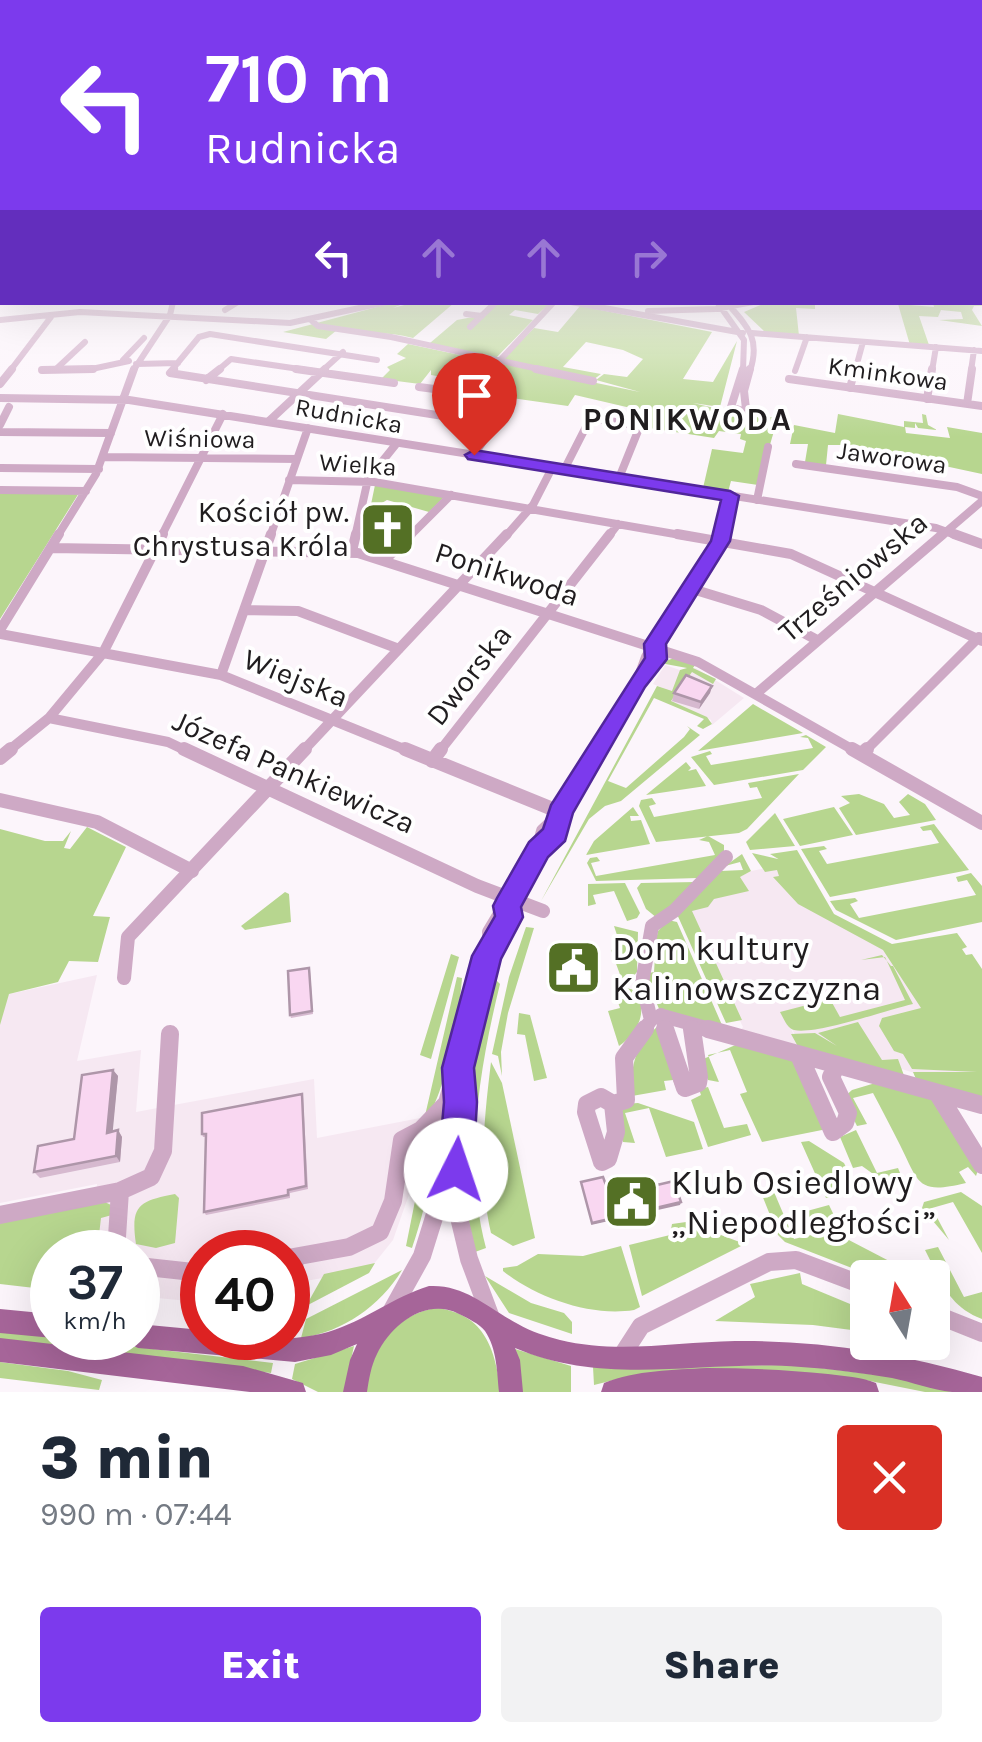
<!DOCTYPE html>
<html lang="en">
<head>
<meta charset="utf-8">
<style>
  body { margin:0; font-family:Karla,sans-serif; background:#f2f2f3; color:#1f2937; height:100vh; display:flex; flex-direction:column; font-size:38px; white-space:nowrap }
  * { box-sizing:border-box; margin:0 }
  p { font-size:32px; color:#747a83 }
  .icon { flex:none; width:55px; height:55px; fill:none; stroke:currentColor; stroke-width:2; stroke-linecap:round; stroke-linejoin:round }
  .map { position:relative; height:1392px; overflow:hidden }
  .details { display:flex; flex-direction:column; background:#fff; flex:1 }
  .details>* { flex:none }
  .banner { position:absolute; left:0px; top:0px; width:982px; height:305px; box-shadow:0 10px 40px #0002; background:#7c3aed; color:#fff; overflow:hidden }
  .needle { width:65px; rotate:349deg }
  .fabs { position:absolute; left:850px; top:1260px; display:grid; gap:20px }
  .fabs a { display:grid; place-items:center; width:100px; height:100px; border-radius:10px; background:#fff; box-shadow:0 10px 40px #0002; font-size:50px }
  .speed { position:absolute; left:30px; top:1230px; display:flex; gap:20px; font-size:50px; font-weight:700; text-align:center }
  .speed>* { display:grid; place-content:center; width:130px; height:130px; border-radius:50%; background:#fff; box-shadow:0 10px 40px #0002; line-height:1 }
  .speed small { font-size:25px; font-weight:400 }
  .speed .limit { border:15px solid #d22; background:#fff; color:#111 }
  .pin { position:absolute; display:grid; place-items:center; width:85px; height:85px; color:#fff; margin:-102px -42px; border-radius:50% 50% 50% 0; rotate:-45deg; box-shadow:0 0 10px #0007 }
  .pin .icon { rotate:45deg }
  .me { position:absolute; width:110px; margin:-55px; rotate:4deg; stroke-linejoin:round; filter:drop-shadow(0 0 8px #0008) }
  .turn { display:flex; align-items:center; gap:35px; height:210px; padding:0 40px; font-size:45px }
  .turn .icon { width:130px; height:130px; stroke-width:2.5 }
  .turn b { display:block; font-size:70px; line-height:85px }
  .lanes { display:flex; align-items:center; height:95px; padding:0 40px; background:#0003; justify-content:center; gap:50px; direction:ltr }
  .lanes .off { opacity:.35 }
  .round { display:grid; place-items:center; flex:none; width:105px; height:105px; border-radius:10px; background:#f2f2f3 }
  .head { display:flex; align-items:center; justify-content:space-between; height:170px; padding:0 40px }
  h1 { font-size:60px; font-weight:800; line-height:75px }
  .action { display:flex; gap:20px; margin-top:auto; padding:20px 40px }
  .action a { flex:1; height:115px; border-radius:10px; background:#7c3aed; color:#fff; font-size:40px; font-weight:800; line-height:115px; text-align:center }
  .action a+a { background:#f2f2f3; color:#1f2937 }
  .map>svg:first-child { display:block }
  .built { fill:#f6e8f2 }
  .green { fill:#b7d68f }
  .lines { fill:none; stroke-linecap:round; stroke-linejoin:round }
  .stream { stroke:#819b5b; stroke-width:2.5 }
  .minor-far4 { stroke:#cea9c5; stroke-width:6 }
  .minor-far3 { stroke:#cea9c5; stroke-width:8 }
  .minor-far2 { stroke:#cea9c5; stroke-width:10 }
  .minor-far1 { stroke:#cea9c5; stroke-width:14 }
  .minor { stroke:#cea9c5; stroke-width:18 }
  .major { fill:#a66599; fill-rule:evenodd }
  .wall { fill:#d6b9cf }
  .shaded-wall { fill:#ae96a9 }
  .building { fill:#f9d7f1; stroke:#ae96a9; stroke-width:2.5 }
  .route { fill:#7c3aed; stroke:#51269a; stroke-width:2.5 }
  .labels { text-anchor:middle; stroke-width:8; stroke-linejoin:round; paint-order:stroke }
  .far-street-label { font-size:25px; fill:#201d1f; stroke:#fff }
  .poi-label { font-size:30px; fill:#201d1f; stroke:#fff; text-anchor:end }
  .street-label { font-size:30px; fill:#201d1f; stroke:#fff }
  .far-district-label { font-size:32px; font-weight:bold; letter-spacing:2.5px; fill:#201d1f; stroke:#fff }
  .near-poi-label { font-size:35px; fill:#201d1f; stroke:#fff; text-anchor:start }
</style>
</head>
<body>
<div class="map">
<svg width="982" height="1392" viewBox="0 0 982 1392">
  <rect width="100%" height="100%" fill="#fcf5fb"/>
  <path class="built" d="M665,665L680,670L696,668L744,698L712,725L711,720L670,702L675,693L653,684Z
    M778,866L797,896L892,950L982,986V1093L797,1038L790,1026L801,1052L737,1035L743,1027L684,906L751,871Z
    M97,975L77,1061L141,1050L136,1112L314,1079L317,1138L420,1118L412,1186L393,1240L369,1270L288,1284V1252H202V1299L188,1301L138,1296V1252H91L97,1184L0,1203V1025L4,1001L9,994Z"/>
  <path class="green" d="M980,299L982,306H974L972,310L982,326L939,320L963,319L961,312L941,310L938,317L919,316L929,345H910L898,304L934,307L933,303L980,302Z
    M392,303H405L393,308L412,303H454L413,338C387,331 363,334 337,330L326,339L283,332Z
    M492,303H550L538,314L515,310L509,315L533,320L494,360L430,343L457,320L478,316Z
    M765,303H815V309L796,308L799,336L765,332L744,312Z
    M580,306L712,332L683,379L713,382L737,341L720,407L693,403L753,417H773L777,421L758,485L731,481L728,492L703,488L712,449L743,453L746,441L740,439L741,434L719,431L714,438L643,427L645,425L629,422L635,409L575,395L568,406L497,396L507,380L489,377L499,363L640,392L596,380L604,374L627,377L643,359L623,350L586,342L563,367L601,374L593,380L502,360L534,328L558,332Z
    M408,344L493,362L472,391L440,389L448,378L431,375V370L420,384L381,379L390,370L387,367L406,358L397,354Z
    M838,414L904,427V421L923,423L922,414L926,415L928,425L937,430L918,428L915,423V428L905,427L906,433L950,438L947,427L982,433V474L847,445H828L826,465L805,462L808,444H790L794,425L835,433Z
    M375,485L444,497L429,512L387,500L375,507L381,510L374,517L369,514Z
    M0,491L79,493L0,619Z
    M674,658L695,665L693,668L716,679L713,684L692,672L671,701L707,717L712,724L703,729L697,726L704,719L654,698L608,781L626,788L684,737L690,729L687,726L700,735L621,801L605,806L589,819L541,901L657,686L672,691L680,670L687,668L660,663Z
    M753,704L803,733L698,751Z
    M806,735L826,747L803,770L714,785L691,757L710,751L712,754L706,756L711,765L813,748L808,738L800,737Z
    M686,762L691,768L688,771L696,769L706,786L646,795Z
    M799,774L747,829L739,833L656,842L639,806L641,800L652,798L656,804L649,806L654,817L762,798L757,787L750,788L748,783Z
    M859,794L884,804L894,818L910,815L899,802L908,794L925,804L936,820L856,835L839,808L850,803L841,796Z
    M633,807L639,816H630L631,821L641,820L650,844L586,855L594,841Z
    M834,807L853,835L800,846L783,819Z
    M775,813L795,846L750,850L746,842Z
    M934,824L969,870L830,897L801,849L824,846L827,849L819,851L827,864L939,843L931,830L923,831L920,827Z
    M87,827L126,847L93,916L110,917L98,962L69,961L58,982L9,994L0,1025V829L45,841H63L71,831L64,848L70,849Z
    M708,836L724,845V852L698,878L596,881L587,863L590,858L597,857L600,861L591,863L596,876L715,855L709,842L699,840Z
    M797,850L834,914L892,944L957,933L967,947L962,949L966,955L972,954L982,969V1102L918,1084L913,1072H977L912,1069L903,1054L894,1051L879,1026L882,1018L921,1008L883,950L798,904L773,877L779,876L777,870L765,872L752,853L782,860L795,869L770,854Z
    M742,854L751,871L740,877L749,891L714,899L708,907L692,911L742,1020L726,1023L676,912L721,871L743,870L740,862L725,866Z
    M971,873L982,886V922L896,940L836,910L830,901L855,898L858,901L850,904L859,918L976,895L967,880L958,882L956,877Z
    M696,882L657,918L646,909L637,888L641,883Z
    M625,883L640,913L637,918L627,921L614,891L593,895L596,904L588,906V884Z
    M285,892L289,894L291,922L245,930L241,926Z
    M668,920L677,922L722,1025L660,1011L644,974L654,972L656,942H663L656,940L658,931Z
    M614,926L638,932L637,972L631,979L622,980L611,950L621,947Z
    M526,927L534,928L508,1013L501,1052L502,1076L498,1056L492,1054L509,977Z
    M451,954L459,957L431,1059L420,1055Z
    M882,955L891,966H893L913,1004C887,1010 816,1035 794,1030C787,1028 784,1019 780,1012L830,999L840,1017L905,1000L885,957L861,960Z
    M457,977L462,978C460,1009 445,1101 424,1120Z
    M496,980L500,984C480,1066 463,1162 486,1248L475,1252L467,1212V1110L480,1021Z
    M612,985L635,990C649,1011 638,1033 619,1046L608,1011L620,1008Z
    M519,1013L530,1015L547,1078L534,1081L525,1035L517,1034Z
    M858,1022L882,1060L898,1059L906,1081L801,1052L791,1034L815,1033L837,1046L818,1033Z
    M658,1026L676,1088L673,1080L664,1081L666,1090L632,1096C630,1067 635,1045 658,1026Z
    M740,1043L797,1061L827,1129L762,1142L740,1094L747,1092L730,1050L708,1055L719,1082L708,1080L701,1060Z
    M491,1062L502,1083L535,1238L513,1246L491,1233C478,1176 484,1120 491,1062Z
    M882,1081L926,1094L936,1102L978,1170L976,1176L968,1167L959,1172L966,1183C917,1195 919,1183 900,1145C891,1127 882,1110 873,1093L853,1098L867,1124L857,1126L843,1098L852,1090Z
    M708,1087L724,1128L747,1124L751,1135L708,1147L691,1100L701,1095L699,1089Z
    M638,1103L694,1122L703,1149L666,1157L649,1108L625,1113L635,1143L623,1142L619,1121L624,1104Z
    M856,1130L877,1173L898,1168L902,1178L876,1176L862,1166L853,1168L840,1137Z
    M423,1138C440,1160 421,1222 412,1248L406,1246L419,1181Z
    M809,1141L844,1163L857,1190L826,1198L801,1142Z
    M774,1192L794,1239L816,1234L807,1211L829,1205L845,1238L893,1263L901,1277H875L785,1242L778,1235L762,1195Z
    M961,1192L982,1206V1253L953,1202L932,1208L949,1240L922,1208L924,1202Z
    M175,1194L179,1198L175,1243L156,1248L136,1244C130,1204 140,1201 175,1194Z
    M105,1202L111,1205L112,1215L101,1218L97,1252H52V1290L0,1284V1223Z
    M686,1222L745,1244L642,1296L629,1245L670,1235L672,1224Z
    M621,1246L640,1307L634,1310C591,1317 537,1298 503,1271V1268L517,1266L538,1254L583,1256Z
    M938,1247L964,1297L982,1292V1319C948,1306 941,1281 925,1250Z
    M375,1263L369,1273L306,1306L324,1274Z
    M402,1270C380,1306 343,1332 301,1338L306,1319Z
    M800,1273L802,1284L867,1311V1332L813,1325L715,1321L755,1297L750,1284Z
    M485,1276L531,1303L564,1313L572,1322V1334L509,1313Z
    M438,1308C486,1315 495,1350 501,1392H366C370,1351 394,1313 438,1308Z
    M0,1331L273,1363L271,1373L0,1341Z
    M354,1346L344,1392H318L292,1379L295,1364Z
    M515,1349L571,1366V1392H522Z
    M0,1362L68,1371L102,1380L99,1390L0,1378Z
    M799,1365L893,1377L953,1392H925L860,1379H618L594,1385L593,1367Z"/>
  <g class="lines">
    <path class="stream" d="M555,472L597,479
      M603,480L612,481
      M614,481L627,483"/>
    <path class="minor-far4" d="M571,302L743,333
      M717,302L744,340L743,371
      M726,302C747,326 761,338 750,371
      M225,310L238,302
      M648,311L716,309L753,302
      M466,314L482,316
      M0,320L80,312L290,323L387,302
      M312,321L318,326L391,337L548,371
      M470,327L496,302
      M752,333L982,351
      M123,360L144,338
      M136,364L178,363
      M42,370H87L129,361
      M55,370L85,342
      M10,371L51,317
      M133,371L170,315L173,302
      M171,371L199,337L210,334L377,360
      M217,371L231,359L313,371
      M322,371L343,352
      M490,371L554,302
      M795,371L807,337
      M855,371L863,342
      M932,371L936,347
      M971,371L974,350"/>
    <path class="minor-far3" d="M174,369L170,373L494,424
      M296,369L394,383
      M536,369L593,381
      M743,369L731,407L742,411L746,409L744,391L750,369
      M42,370L93,369
      M789,379L982,406
      M206,380L220,369
      M0,384L12,369
      M419,387L511,399L474,455
      M850,388L855,369
      M474,394L492,369
      M0,398L129,400L936,528L961,537
      M927,399L932,369
      M967,404L972,369
      M590,418L640,426L619,478
      M269,421L325,369
      M0,425L9,407
      M0,432L111,433
      M103,457L297,459
      M796,464L957,487L982,496
      M0,468L99,469
      M564,470L593,413
      M289,480L374,482L692,537
      M0,490L86,491
      M757,500L768,447
      M57,537L96,474L134,369
      M161,537L223,414
      M270,537L308,428
      M355,537L368,479L397,443
      M409,537L451,495
      M505,537L533,505L552,468
      M608,537L618,524
      M722,537L731,496
      M940,537L982,501"/>
    <path class="minor-far2" d="M677,534L791,554L982,641
      M954,534L982,544
      M51,548L358,553L698,662L857,752
      M352,551L356,534
      M384,561L411,534
      M689,588L761,610L817,640
      M244,610L298,611L399,649
      M0,630L59,534
      M0,634L221,675L411,752
      M221,675L271,534
      M637,682L646,657L722,534
      M757,693L943,534
      M49,718L168,742L189,752
      M7,752L49,718L103,653L163,534
      M302,752L507,534
      M439,752L610,534
      M596,752L656,659L654,648
      M864,752L979,637"/>
    <path class="minor-far1" d="M184,749L477,886L543,911
      M405,749L560,812
      M852,749L982,823
      M862,754L867,749
      M0,758L11,749
      M432,761L441,749
      M0,800L97,822L192,871
      M538,850L551,841L559,826L557,818
      M490,947L506,924L507,906
      M124,978L128,937L305,749
      M661,1015L666,1031
      M663,1016L717,1031
      M692,1026L693,1031
      M467,1031L490,947L489,932L538,850L543,831L557,818L598,749
      M643,1031L651,1020L642,983L652,926L674,911L726,857"/>
    <path class="minor" d="M665,1029L685,1088L698,1083L699,1077L692,1029
      M708,1029L982,1105
      M799,1055L833,1132L845,1123L848,1113L831,1077L836,1066
      M459,1077L457,1209L469,1259L491,1318
      M938,1094L982,1165
      M601,1097L613,1104L616,1132L608,1159L602,1162L586,1112L587,1104Z
      M613,1104L626,1100L624,1058L645,1029
      M0,1215L120,1191L151,1177L163,1151L170,1034
      M116,1252L120,1191
      M288,1258L349,1247L380,1232L393,1201L402,1140L421,1130L447,1103
      M138,1266L202,1273
      M392,1310L422,1256L436,1211L447,1103L468,1029
      M932,1313L982,1333
      M621,1357L641,1326L769,1262L796,1260L868,1287"/>
    <path class="major" d="M429,1286C465,1284 488,1308 518,1324C531,1332 546,1336 560,1340C617,1354 677,1342 735,1341C819,1340 901,1353 982,1377V1392C972,1392 961,1392 952,1392C932,1390 912,1382 892,1378C862,1373 832,1369 801,1367C703,1359 609,1388 515,1348L520,1360L523,1392H499C497,1372 497,1349 485,1331C480,1324 467,1318 459,1314C426,1297 391,1325 377,1354C371,1366 369,1379 367,1392H343L350,1360L357,1344L331,1355L295,1362L138,1348L130,1344L127,1338H138V1324L202,1330V1338C244,1338 289,1343 328,1332C365,1321 393,1297 429,1286Z
      M0,1309L52,1314L53,1338L0,1333Z
      M0,1338L243,1366L303,1383L306,1392H250L0,1362Z
      M707,1368C748,1368 788,1370 828,1374C844,1376 861,1377 876,1383L879,1392H601L604,1383C636,1370 674,1370 707,1368Z"/>
  </g>
  <path class="wall" d="M375,517L401,531L388,538L376,531Z
    M712,686L710,693L699,709L672,701L674,693Z
    M310,971L313,1014L291,1018L290,1015Z
    M113,1070L118,1076L112,1132L118,1130L122,1137L120,1162L40,1178L34,1172L74,1139Z
    M303,1097L308,1189L290,1193V1198L206,1215L204,1212L206,1137H203L202,1134Z"/>
  <path class="shaded-wall" d="M400,517L401,531L388,538L387,524Z
    M712,686L710,693L699,709L701,702Z
    M113,1070L118,1076L112,1139L107,1133Z
    M118,1130L122,1137L120,1162L116,1156Z
    M681,1202L680,1205L591,1225L592,1223Z"/>
  <path class="building" d="M384,509L400,517L387,524L375,517Z
    M686,675L712,686L701,702L674,693Z
    M309,968L312,1011L290,1015L288,971Z
    M113,1070L107,1133L118,1130L116,1156L34,1172L38,1146L74,1139L82,1075Z
    M302,1094L306,1186L288,1190V1195L204,1212L206,1134H202V1113Z
    M603,1177L610,1196L674,1181L681,1202L592,1223L581,1182Z
    M302,1265V1276L288,1279V1266Z"/>
  <linearGradient id="sky" x2="0" y2="1"><stop stop-color="#8fc0ba"/><stop offset="0.55" stop-color="#fefafd"/><stop offset="1" stop-color="#fefafd" stop-opacity="0"/></linearGradient>
  <rect width="982" height="437" fill="url(#sky)"/>
  <path class="route" d="M474,450L730,491L739,496L730,541L666,644L667,659L645,687L573,813L565,841L548,857L521,907L523,917L501,959L474,1068L477,1102L473,1170L468,1183L456,1188L443,1183L438,1170L444,1102L442,1068L472,956L495,916L493,906L497,898L529,842L543,829L551,805L645,658L644,644L711,541L721,500L468,459L465,455Z"/>
  <defs>
    <symbol id="church-square" viewBox="-11 -11 22 22"><rect x="-9" y="-9" width="18" height="18" rx="4" fill="#547025" stroke="#fff"/><path d="M-1.2-6h2.4v3.5h3.3v2.4h-3.3V6h-2.4V-.1h-3.3v-2.4h3.3Z" fill="#fff"/></symbol>
    <symbol id="civic-square" viewBox="-11 -11 22 22"><rect x="-9" y="-9" width="18" height="18" rx="4" fill="#547025" stroke="#fff"/><path d="M-.6-6.5H3V-4.5H.6V-3L4-1V1h2V6H-6V1h2V-1L-.6-3ZM-1.2 2.5V6h2.4V2.5Z" fill="#fff"/></symbol>
  </defs>
  <g fill-rule="evenodd">
    <use href="#church-square" x="356" y="498" width="63" height="63"/>
    <use href="#civic-square" x="542" y="936" width="63" height="63"/>
    <use href="#civic-square" x="600" y="1170" width="63" height="63"/>
  </g>
  <g class="labels">
    <g class="far-street-label">
      <text transform="translate(888 373) rotate(8)" y="9">Kminkowa</text>
      <text transform="translate(349 415) rotate(10)" y="9">Rudnicka</text>
      <text transform="translate(200 438) rotate(1)" y="9">Wiśniowa</text>
      <text transform="translate(892 457) rotate(8)" y="9">Jaworowa</text>
      <text transform="translate(358 464) rotate(4)" y="9">Wielka</text>
    </g>
    <g class="poi-label">
      <text x="349" y="522">Kościół pw.<tspan x="349" dy="34">Chrystusa Króla</tspan></text>
    </g>
    <g class="street-label">
      <text transform="translate(507 574) rotate(18)" y="10">Ponikwoda</text>
      <text transform="translate(853 577) rotate(-40)" y="10">Trześniowska</text>
      <text transform="translate(469 675) rotate(-52)" y="10">Dworska</text>
      <text transform="translate(296 678) rotate(22)" y="10">Wiejska</text>
      <text transform="translate(294 772) rotate(24)" y="10">Józefa Pankiewicza</text>
    </g>
    <g class="far-district-label">
      <text x="688" y="430">PONIKWODA</text>
    </g>
    <g class="near-poi-label">
      <text x="612" y="960">Dom kultury<tspan x="612" dy="40">Kalinowszczyzna</tspan></text>
      <text x="671" y="1194">Klub Osiedlowy<tspan x="671" dy="40">„Niepodległości”</tspan></text>
    </g>
  </g>
</svg>
<div class="fabs">
<a><svg class="needle" viewBox="-14 -14 28 28"><path d="M0-13l5 13h-10z" fill="#e53935"/><path d="M0 13l5-13h-10z" fill="#747a83"/></svg></a>
</div>
<div class="speed"><div>37<small>km/h</small></div><div class="limit">40</div></div>
<div class="pin" style="left:474px;top:455px;background:#d93025"><svg class="icon" aria-label="arrive" viewBox="0 0 24 24"><path d="M6 21V4h12l-3 4 3 4H6"/></svg></div>
<svg class="me" style="left:456px;top:1170px" viewBox="-20 -20 40 40"><circle r="19" fill="#fff"/><path d="M0-13L10 11 0 6-10 11z" fill="#7c3aed"/></svg>
<div class="banner">
<div class="turn"><svg class="icon" aria-label="left" viewBox="0 0 24 24"><path d="M17 20v-9H6M10 6l-5 5 5 5"/></svg><div><b>710 m</b>Rudnicka</div></div>
<div class="lanes"><svg class="icon" aria-label="left" viewBox="0 0 24 24"><path d="M17 20v-9H6M10 6l-5 5 5 5"/></svg><svg class="icon off" aria-label="ahead" viewBox="0 0 24 24"><path d="M12 20V5M6 11l6-6 6 6"/></svg><svg class="icon off" aria-label="ahead" viewBox="0 0 24 24"><path d="M12 20V5M6 11l6-6 6 6"/></svg><svg class="icon off" aria-label="right" viewBox="0 0 24 24"><path d="M7 20v-9h11M14 6l5 5-5 5"/></svg></div>
</div>
</div>
<section class="details">
<div class="head"><div><h1>3 min</h1><p>990 m · 07:44</p></div><a class="round" style="background:#d93025;color:#fff"><svg class="icon" aria-label="close" viewBox="0 0 24 24"><path d="M6 6l12 12M18 6L6 18"/></svg></a></div>
<div class="action"><a>Exit</a><a>Share</a></div>
</section>
</body>
</html>
